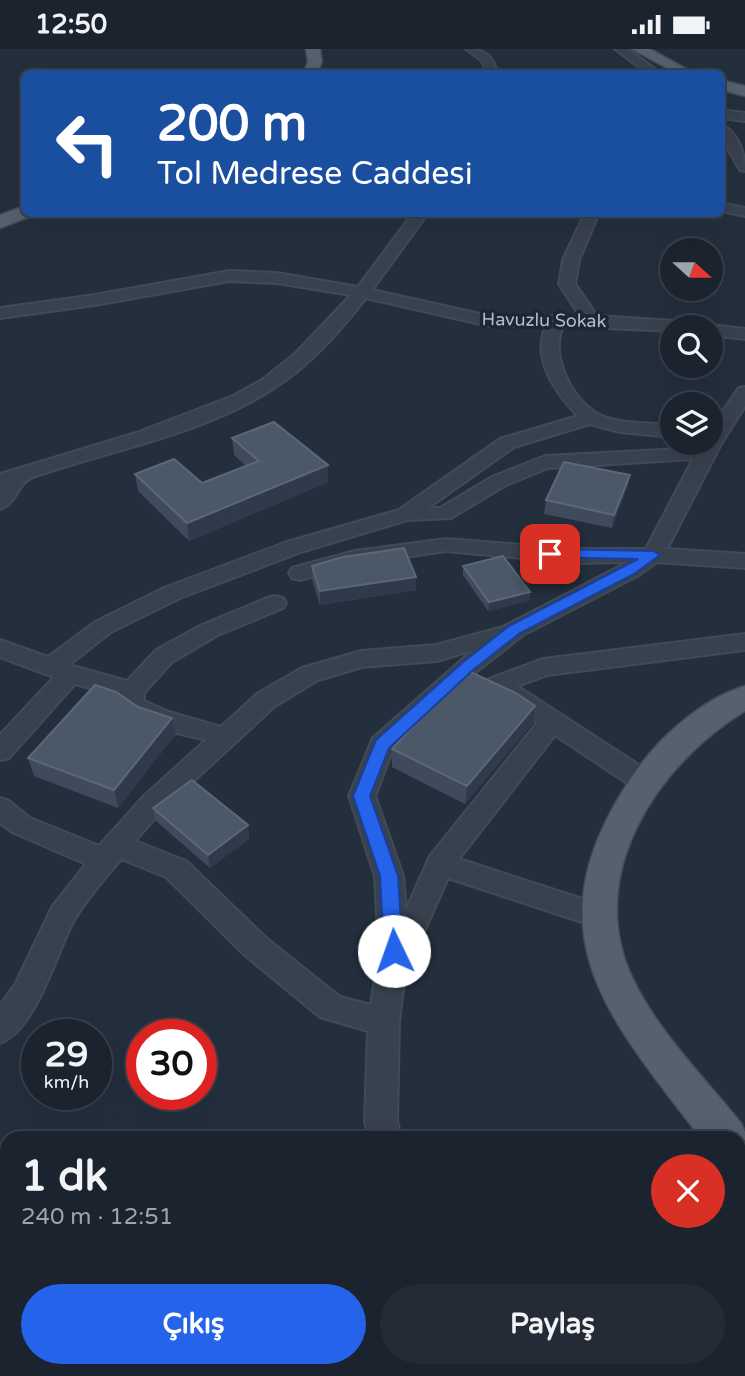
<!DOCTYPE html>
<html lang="tr">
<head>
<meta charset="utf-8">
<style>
  body { margin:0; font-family:"Varela Round",sans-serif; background:#242b36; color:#f1f3f6; height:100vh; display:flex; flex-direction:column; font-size:26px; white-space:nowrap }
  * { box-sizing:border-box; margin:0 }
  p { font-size:23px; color:#a0a4aa }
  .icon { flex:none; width:38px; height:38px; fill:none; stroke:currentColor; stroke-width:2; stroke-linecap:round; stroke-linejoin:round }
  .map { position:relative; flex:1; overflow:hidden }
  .sheet { position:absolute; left:0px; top:1082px; width:746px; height:247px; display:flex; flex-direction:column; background:#1b232e; border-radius:21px 21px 0 0; box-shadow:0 7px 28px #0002,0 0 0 2px #39404a }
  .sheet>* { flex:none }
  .top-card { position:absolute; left:21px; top:21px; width:704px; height:147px; border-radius:10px; box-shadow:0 7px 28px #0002,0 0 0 2px #39404a; background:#1a4fa0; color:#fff; overflow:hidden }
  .needle { width:46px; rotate:111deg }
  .tools { position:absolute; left:660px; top:189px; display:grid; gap:14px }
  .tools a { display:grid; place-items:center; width:63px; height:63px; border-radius:50%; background:#1b232e; box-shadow:0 7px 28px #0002,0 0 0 2px #39404a; font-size:35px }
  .speed { position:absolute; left:21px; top:970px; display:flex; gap:14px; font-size:35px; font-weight:700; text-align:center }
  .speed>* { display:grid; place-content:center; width:91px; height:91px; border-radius:50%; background:#1b232e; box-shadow:0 7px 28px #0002,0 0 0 2px #39404a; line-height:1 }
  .speed small { font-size:18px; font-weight:400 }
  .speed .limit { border:10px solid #d22; background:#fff; color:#111 }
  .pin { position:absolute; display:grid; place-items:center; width:60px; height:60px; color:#fff; margin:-30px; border-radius:14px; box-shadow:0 4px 10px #0006 }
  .me { position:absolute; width:77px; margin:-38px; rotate:357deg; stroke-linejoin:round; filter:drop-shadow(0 0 5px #0008) }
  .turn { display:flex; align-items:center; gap:24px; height:147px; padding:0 21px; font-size:32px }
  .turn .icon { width:91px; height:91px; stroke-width:2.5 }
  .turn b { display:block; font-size:49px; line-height:60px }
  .round { display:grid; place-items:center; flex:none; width:74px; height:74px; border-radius:37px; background:#242b36 }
  .overview { display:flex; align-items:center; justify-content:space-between; height:119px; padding:0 21px }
  h1 { font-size:42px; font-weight:800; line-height:52px }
  .button { display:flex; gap:14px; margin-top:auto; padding:14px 21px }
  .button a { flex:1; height:80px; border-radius:42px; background:#2563eb; color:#fff; font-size:28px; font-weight:800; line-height:80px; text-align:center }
  .button a+a { background:#242b36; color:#f1f3f6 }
  .status { display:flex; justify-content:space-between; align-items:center; height:49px; padding:0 35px; background:#1b232e; direction:ltr }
  .status svg { height:19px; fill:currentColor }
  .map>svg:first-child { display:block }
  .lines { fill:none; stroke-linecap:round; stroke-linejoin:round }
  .minor-casing { stroke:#414a57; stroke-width:4 }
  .major-casing { stroke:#414a57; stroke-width:3 }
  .minor { fill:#38414e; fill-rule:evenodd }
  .major { fill:#56606e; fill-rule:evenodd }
  .wall { fill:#3f4b5c }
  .shaded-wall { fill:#2f3b4b }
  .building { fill:#4b5868; stroke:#5c6777; stroke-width:2 }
  .route { fill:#2563eb; stroke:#184099; stroke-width:2 }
  .labels { text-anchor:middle; stroke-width:7; stroke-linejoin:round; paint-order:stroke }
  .far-street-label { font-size:18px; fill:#b4bcc9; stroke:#1d2633 }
</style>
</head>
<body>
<div class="status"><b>12:50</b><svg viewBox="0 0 49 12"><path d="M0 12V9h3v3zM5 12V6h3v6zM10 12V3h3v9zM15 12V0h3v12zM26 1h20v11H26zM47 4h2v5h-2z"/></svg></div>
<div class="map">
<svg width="745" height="1327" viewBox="0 0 745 1327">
  <rect width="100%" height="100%" fill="#242f3e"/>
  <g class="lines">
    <defs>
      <path id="minor" d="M466,0C485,0 493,7 497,24H487L482,12Z
        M615,0H628L660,24H647Z
        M721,61L745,64V72L721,69Z
        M721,75C738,83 745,104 745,122L740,121L721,88Z
        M721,154L745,159V167L721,162Z
        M413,164H428L372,241L489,267H580L559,235L563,211L585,164H599L579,211L575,235L597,267L689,273L697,278H672V282L563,277C550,306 570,347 596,364C612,375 652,374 672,376V388L620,383L590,375L514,398L428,459H440L492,428L545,407L700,399L702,394H710V381L739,339L745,338V357L721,395L667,500L745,505V519L657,513L637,527L523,586L476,623L393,700L375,747L403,827L406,861L430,807L537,674L496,644L489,642L485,636L489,630L543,610L745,585V601L547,626L517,637L654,726L658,733L654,740L645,743L636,740L555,686L459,810L610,859L614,867L610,875L600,879L448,829L423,885L408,897L399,973L397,1072L401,1088H368L365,1072L368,982L320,968L246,907L166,828L121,810C105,830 84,852 72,875C55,908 36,980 0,994V956L15,936L52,858L86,815L12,783L0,774V749L9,752L30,769L99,797L143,748L206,691C180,684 145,680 125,663C120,659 120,653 120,647L75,635L9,709L0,711V686L54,628L0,608V591L48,608L95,573L164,539L287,493L399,461L500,390L578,367C556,344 531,310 546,277H489L366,249C340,282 310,316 274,339C202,386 113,400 33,428C18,433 16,456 0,460V440L3,436L0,437V425L136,384L233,347L262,331L296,304L351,246L277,234L229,232L95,256L0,269V259L95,246L229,222L277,224L358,238ZM693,410L646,500H576L446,490L355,502L292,519L289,524L292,529L300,531L356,515L446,502L576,514L628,513L503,578L436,596L361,602L302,619L257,645L221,678L169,663L144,652V644L172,613L218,586L283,559L286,554L283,549L275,547L267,549L202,576L156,601L127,632L69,616L111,583L180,549L301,503L407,471L451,469L506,436L548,419ZM473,601L373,689L349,747L375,827L379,902L371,956L340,948L266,889L186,812L135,792L161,762L275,657L318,631L362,618L437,612Z
        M710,276L745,280V290L710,286V278H704Z
        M7,1226V1262L0,1263V1227Z
        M318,1321H357L354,1327H316Z"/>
      <path id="major" d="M306,0H320L322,13L317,24H303L308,13Z
        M632,0H650L694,24H676Z
        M721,31L745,37V47L721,41Z
        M24,157V164H32L31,167L0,179V166Z
        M745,637V662C658,715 584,825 632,928C657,982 704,1028 741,1074L745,1083V1137L738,1134V1088H700C605,964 529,882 631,729C656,691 701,650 745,637Z"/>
    </defs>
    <use href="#minor" class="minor-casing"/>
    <use href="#major" class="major-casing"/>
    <use href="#minor" class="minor"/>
    <use href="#major" class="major"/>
  </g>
  <path class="wall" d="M232,389L328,416V433L189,492L138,442L135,425L202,434L246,417L234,406Z
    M630,426L627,439L612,479L544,465L546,451Z
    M312,517L416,541L320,556L312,530Z
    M463,517L530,543L529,552L488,562L463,526Z
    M138,658L172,669L175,686L118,759L34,727L28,709Z
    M533,674L465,755L392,718V700Z
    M153,759L248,776L249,790L210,819L156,772Z
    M738,1184H745V1264H738Z"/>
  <path class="shaded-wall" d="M328,416V433L189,492L187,474Z
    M630,426L627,439L612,479L614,466Z
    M416,528V541L320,556V542Z
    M530,543L529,552L488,562L489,553Z
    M535,657L533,674L465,755L467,737Z
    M172,669L175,686L118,759L114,741Z
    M248,776L249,790L210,819L208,806Z"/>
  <path class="building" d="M274,373L328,416L187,474L135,425L174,410L202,434L259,412L232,389Z
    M564,413L630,426L614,466L546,451Z
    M404,499L416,528L320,542L312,517L343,508Z
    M503,507L530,543L489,553L463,517Z
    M466,621L516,644L535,657L467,737L392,700Z
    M95,636L116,643L138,658L172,669L114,741L28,709Z
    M192,731L248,776L208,806L153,759Z
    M738,1184H745V1250H738Z"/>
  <path class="route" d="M550,500L653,502L660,506L634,525L520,584L473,621L389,699L370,747L398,827L403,902L401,908L394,910L387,908L384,902L380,827L353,747L376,691L462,614L509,577L638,510L545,508L543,505Z"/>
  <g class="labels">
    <g class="far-street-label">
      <text transform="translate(544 271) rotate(1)" y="6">Havuzlu Sokak</text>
    </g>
  </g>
</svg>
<div class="tools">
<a><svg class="needle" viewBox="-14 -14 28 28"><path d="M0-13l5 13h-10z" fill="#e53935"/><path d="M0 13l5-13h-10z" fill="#a0a4aa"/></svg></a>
<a><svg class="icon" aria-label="search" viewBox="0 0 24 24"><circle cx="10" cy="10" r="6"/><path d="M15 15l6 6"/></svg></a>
<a><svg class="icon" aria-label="layers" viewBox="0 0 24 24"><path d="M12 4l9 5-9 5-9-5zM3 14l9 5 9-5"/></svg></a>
</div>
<div class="speed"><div>29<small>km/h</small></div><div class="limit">30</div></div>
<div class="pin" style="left:550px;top:505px;background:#d93025"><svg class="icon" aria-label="arrive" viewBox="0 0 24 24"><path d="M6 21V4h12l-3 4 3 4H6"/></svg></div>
<svg class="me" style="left:394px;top:902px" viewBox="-20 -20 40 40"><circle r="19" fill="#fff"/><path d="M0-13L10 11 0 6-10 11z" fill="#2563eb"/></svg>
<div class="top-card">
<div class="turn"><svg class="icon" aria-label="left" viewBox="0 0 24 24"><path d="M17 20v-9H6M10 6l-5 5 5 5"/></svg><div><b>200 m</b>Tol Medrese Caddesi</div></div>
</div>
<section class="sheet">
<div class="overview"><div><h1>1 dk</h1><p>240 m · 12:51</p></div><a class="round" style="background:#d93025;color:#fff"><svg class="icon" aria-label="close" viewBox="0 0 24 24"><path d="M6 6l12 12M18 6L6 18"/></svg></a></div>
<div class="button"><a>Çıkış</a><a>Paylaş</a></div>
</section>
</div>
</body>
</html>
